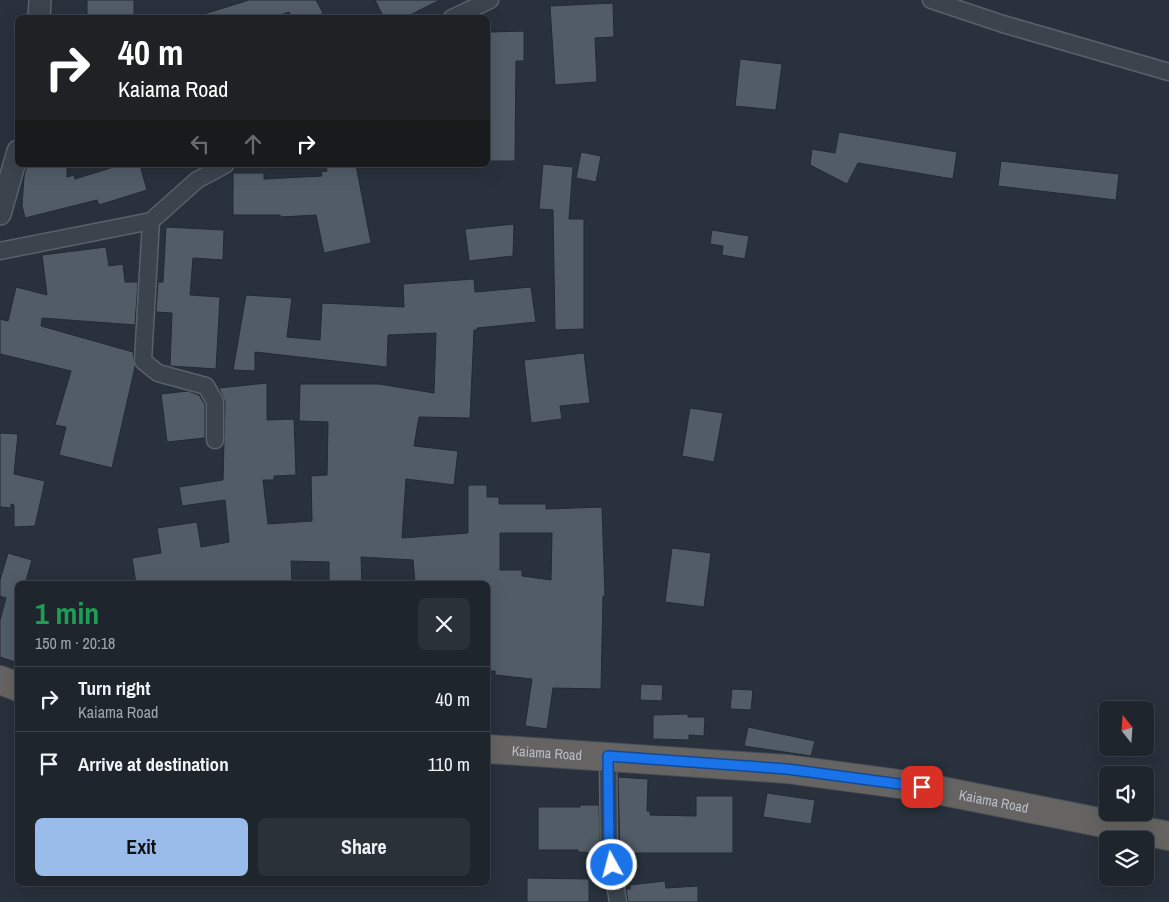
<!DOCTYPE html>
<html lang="en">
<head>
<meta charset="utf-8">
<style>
  body { margin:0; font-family:"Archivo Narrow",sans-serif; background:#2b3139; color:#f1f3f6; height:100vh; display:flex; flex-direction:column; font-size:19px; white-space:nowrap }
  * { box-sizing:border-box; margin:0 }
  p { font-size:16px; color:#a1a5aa }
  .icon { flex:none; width:28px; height:28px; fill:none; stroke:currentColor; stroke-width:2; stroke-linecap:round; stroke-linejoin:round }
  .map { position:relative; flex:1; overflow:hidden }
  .panel { position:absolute; left:15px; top:581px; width:475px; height:305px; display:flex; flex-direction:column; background:#1e252d; border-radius:8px; box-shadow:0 5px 20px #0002,0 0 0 1px #3c4249 }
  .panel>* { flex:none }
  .guide { position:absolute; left:15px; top:15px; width:475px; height:152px; border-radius:8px; box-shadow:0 5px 20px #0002,0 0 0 1px #3c4249; background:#202124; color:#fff; overflow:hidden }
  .needle { width:32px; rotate:343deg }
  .fabs { position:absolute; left:1099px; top:701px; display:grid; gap:10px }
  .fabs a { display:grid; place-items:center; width:55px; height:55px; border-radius:8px; background:#1e252d; box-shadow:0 5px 20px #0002,0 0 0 1px #3c4249; font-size:25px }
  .pin { position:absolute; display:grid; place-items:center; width:42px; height:42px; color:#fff; margin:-21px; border-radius:10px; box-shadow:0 2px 8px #0006 }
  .me { position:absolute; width:55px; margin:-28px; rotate:353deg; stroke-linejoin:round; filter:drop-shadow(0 0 4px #0008) }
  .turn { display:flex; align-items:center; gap:18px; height:105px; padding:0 20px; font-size:22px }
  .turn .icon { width:65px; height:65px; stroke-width:2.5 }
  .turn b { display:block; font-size:35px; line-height:42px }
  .lanes { display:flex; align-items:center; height:48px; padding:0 20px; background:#0003; justify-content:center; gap:25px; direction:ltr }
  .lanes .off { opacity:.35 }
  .round { display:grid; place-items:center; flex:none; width:52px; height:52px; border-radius:8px; background:#2b3139 }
  .head { display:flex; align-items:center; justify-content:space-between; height:85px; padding:0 20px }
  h1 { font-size:30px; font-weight:700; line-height:38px; color:#1e9e55 }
  .button { display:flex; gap:10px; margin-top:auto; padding:10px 20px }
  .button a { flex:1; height:58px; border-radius:8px; background:#99bceb; color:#111; font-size:20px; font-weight:700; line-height:58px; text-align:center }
  .button a+a { background:#2b3139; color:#f1f3f6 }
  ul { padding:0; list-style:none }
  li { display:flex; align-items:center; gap:15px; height:65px; padding:0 20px; border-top:1px solid #3c4249 }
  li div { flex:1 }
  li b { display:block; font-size:19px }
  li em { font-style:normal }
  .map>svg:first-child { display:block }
  .building { fill:#515c67; stroke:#222a34; fill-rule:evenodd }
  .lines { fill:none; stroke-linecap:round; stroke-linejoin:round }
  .minor-casing { stroke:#59616a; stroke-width:19 }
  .tertiary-casing { stroke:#59616a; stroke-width:24 }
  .trunk-casing { stroke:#464e57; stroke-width:30 }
  .minor { stroke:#3b434d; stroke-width:16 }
  .tertiary { stroke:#3b434d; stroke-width:21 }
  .trunk { stroke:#666463; stroke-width:28 }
  .route-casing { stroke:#114b97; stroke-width:12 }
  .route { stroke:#1a73e8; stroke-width:9 }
  .labels { text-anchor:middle; stroke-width:4.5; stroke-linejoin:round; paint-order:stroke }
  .street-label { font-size:14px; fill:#b8bec7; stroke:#202832 }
</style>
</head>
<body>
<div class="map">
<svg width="1169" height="902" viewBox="0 0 1169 902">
  <rect width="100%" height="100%" fill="#28313c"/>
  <path class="building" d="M87,0H134V18H87Z
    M249,0H316L323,13L315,18H292L289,12L271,18H204V14Z
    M375,0H440L404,18H384Z
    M613,3L614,37L595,38L597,82L555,85L550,6Z
    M524,31V61H516L515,161H488L490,32Z
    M740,59L782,64L776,110L735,106Z
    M839,132L957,152L953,179L858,163L847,184L810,165L812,149L835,153Z
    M581,152L601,156L596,182L576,178Z
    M1001,161L1119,174L1116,200L998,186Z
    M543,164L573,167L569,219H584V329L555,330L553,210L539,209Z
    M27,165H67V177L74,175L75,179L120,165H140L147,190L99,205L97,200L25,218L22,205L24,177Z
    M326,165H356L371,243L324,253L316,215L281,217L280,215H233V173H264V179L322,176L321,172L327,171Z
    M514,224L513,256L469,261L465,229Z
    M166,227L224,230L223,260L193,258L190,295L220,297L216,369L170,366L172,313L156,312L158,282H163Z
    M712,230L749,236L745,259L722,255L723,246L710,244Z
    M106,247L109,266L123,264L125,282H138L135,325L42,318L41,326L133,352L135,367L112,468L59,455L66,427L55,425L71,371L0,354V319L8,321L16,287L47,295L42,255Z
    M474,279L475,292L531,287L536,322L477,328V330H474L470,418L419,417L414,446L458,451L454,485L406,479L402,538L468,533V485H487V497H499V504H546V509L602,507L605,596H603L601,689L553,688L547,729L525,726L532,679L495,675V671H488V584H415L413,560L361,557L362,584H329V562L291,561L292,584H136L132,558L161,553L157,528L197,522L201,547L229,542L225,500L182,506L179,487L223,480L225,402L219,388L267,383V420L294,419L296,475L274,476V480H263L268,524L312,521L311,476L327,475L328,422L299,421L300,384H379L434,393L436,333L388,335L387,367L255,352V371L233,370L246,295L292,298L287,337L320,340L322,303L404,307L403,284ZM500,533H552L551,580L522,576V570H500Z
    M584,353L590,403L560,406L562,419L531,423L524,360Z
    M188,391L199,395L205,405V438L167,442L161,394Z
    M690,408L723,413L714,462L682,456Z
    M0,433L18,434L14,474L45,481L35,526L14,527V505L11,504V508L0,507Z
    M672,548L711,553L704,607L665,602Z
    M8,553L32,560L25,584H18V653L15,662L0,657V620L6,598L0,596V580Z
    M641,684L663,685L662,701L640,700Z
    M732,689L753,690L751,710L730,709Z
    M688,714V717H705L704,736L689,735V740L653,739V715Z
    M748,727L815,741L811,756L744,746Z
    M618,777L648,779L647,811H650V815L696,816V796H733V853H620Z
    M767,793L815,800L811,824L763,817Z
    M580,805H599L600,853L578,852V850H538V807H580Z
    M527,878L589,879V902H527Z
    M665,881L666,888L698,886V902H628L626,889H630V885Z"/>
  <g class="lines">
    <defs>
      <path id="minor" d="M931,0L1003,24L1169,72
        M452,18L490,0
        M0,251L151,221
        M215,440V402L206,386L158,373L143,361L151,221L197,180L225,165
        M608,756L609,846L618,902"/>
      <path id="tertiary" d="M39,18L40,0
        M0,214L18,151"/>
      <g id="trunk">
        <path d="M0,680L18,687"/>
        <path id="s1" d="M488,749L787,769L922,787L1169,836"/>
      </g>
    </defs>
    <use href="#minor" class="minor-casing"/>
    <use href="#tertiary" class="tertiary-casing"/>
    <use href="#trunk" class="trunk-casing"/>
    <use href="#minor" class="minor"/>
    <use href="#tertiary" class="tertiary"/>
    <use href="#trunk" class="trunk"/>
  </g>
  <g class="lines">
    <defs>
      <path id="route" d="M612,865L609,846L608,756L787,769L922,787"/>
    </defs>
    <use href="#route" class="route-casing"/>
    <use href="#route" class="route"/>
  </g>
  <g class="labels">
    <g class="street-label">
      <text dy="5" stroke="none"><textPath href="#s1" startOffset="59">Kaiama Road</textPath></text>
      <text dy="5" stroke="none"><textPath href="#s1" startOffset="509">Kaiama Road</textPath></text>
    </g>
  </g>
</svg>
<div class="fabs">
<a><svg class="needle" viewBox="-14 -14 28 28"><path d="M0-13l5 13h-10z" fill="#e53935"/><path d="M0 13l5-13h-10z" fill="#a1a5aa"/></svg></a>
<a><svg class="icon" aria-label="sound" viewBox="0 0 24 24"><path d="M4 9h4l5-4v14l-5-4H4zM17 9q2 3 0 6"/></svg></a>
<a><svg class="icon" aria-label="layers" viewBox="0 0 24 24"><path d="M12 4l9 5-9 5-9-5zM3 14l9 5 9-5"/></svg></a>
</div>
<div class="pin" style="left:922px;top:787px;background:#d93025"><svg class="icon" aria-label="arrive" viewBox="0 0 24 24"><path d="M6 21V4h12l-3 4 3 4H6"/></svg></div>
<svg class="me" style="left:612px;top:865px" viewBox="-20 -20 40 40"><circle r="17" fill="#1a73e8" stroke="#fff" stroke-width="3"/><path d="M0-11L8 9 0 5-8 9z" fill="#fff"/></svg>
<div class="guide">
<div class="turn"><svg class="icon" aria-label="right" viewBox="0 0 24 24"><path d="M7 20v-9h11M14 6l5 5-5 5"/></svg><div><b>40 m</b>Kaiama Road</div></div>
<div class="lanes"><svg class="icon off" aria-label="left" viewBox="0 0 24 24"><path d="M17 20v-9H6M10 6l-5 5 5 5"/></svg><svg class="icon off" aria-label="ahead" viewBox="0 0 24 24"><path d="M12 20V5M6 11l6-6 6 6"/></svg><svg class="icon" aria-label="right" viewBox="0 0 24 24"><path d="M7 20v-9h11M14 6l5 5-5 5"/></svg></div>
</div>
<section class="panel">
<div class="head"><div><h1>1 min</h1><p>150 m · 20:18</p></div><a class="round"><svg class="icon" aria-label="close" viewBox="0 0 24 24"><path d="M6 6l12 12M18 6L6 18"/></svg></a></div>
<ul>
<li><svg class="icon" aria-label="right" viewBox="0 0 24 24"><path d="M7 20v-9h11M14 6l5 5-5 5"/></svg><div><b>Turn right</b><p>Kaiama Road</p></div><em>40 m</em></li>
<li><svg class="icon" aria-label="arrive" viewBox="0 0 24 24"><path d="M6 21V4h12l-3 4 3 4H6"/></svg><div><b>Arrive at destination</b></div><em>110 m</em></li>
</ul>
<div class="button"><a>Exit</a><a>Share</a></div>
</section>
</div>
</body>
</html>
